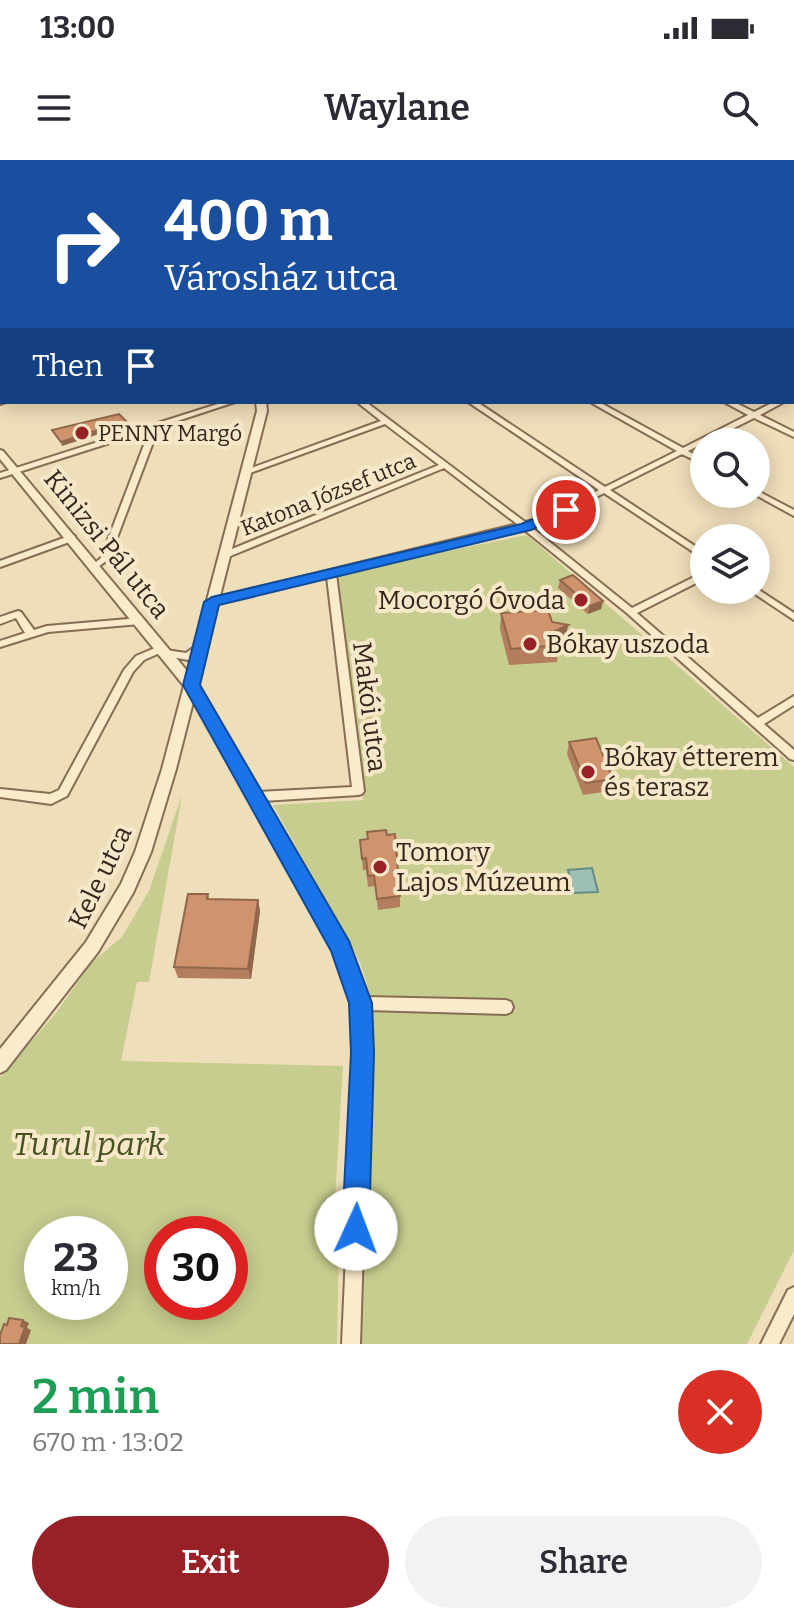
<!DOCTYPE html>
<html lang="en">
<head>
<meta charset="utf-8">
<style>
  body { margin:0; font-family:Bitter,serif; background:#f2f2f3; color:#2b2b33; height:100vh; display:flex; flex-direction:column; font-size:30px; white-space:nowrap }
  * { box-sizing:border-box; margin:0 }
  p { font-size:26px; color:#7c7c81 }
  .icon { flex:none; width:44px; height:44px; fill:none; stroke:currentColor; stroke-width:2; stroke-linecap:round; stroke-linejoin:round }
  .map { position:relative; height:1184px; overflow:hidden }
  .details { display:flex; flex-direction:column; background:#fff; flex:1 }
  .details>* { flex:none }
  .banner { position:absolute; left:0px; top:0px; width:794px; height:244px; box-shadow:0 4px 20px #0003; background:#1a4fa0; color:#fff; overflow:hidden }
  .tools { position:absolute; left:690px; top:268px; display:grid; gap:16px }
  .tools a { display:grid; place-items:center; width:80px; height:80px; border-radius:50%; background:#fff; box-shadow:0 4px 20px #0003; font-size:40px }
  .speed { position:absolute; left:24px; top:1056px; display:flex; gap:16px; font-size:40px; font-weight:700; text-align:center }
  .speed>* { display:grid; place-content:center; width:104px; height:104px; border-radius:50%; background:#fff; box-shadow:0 4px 20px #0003; line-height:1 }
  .speed small { font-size:20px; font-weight:400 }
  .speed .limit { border:12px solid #d22; background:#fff; color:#111 }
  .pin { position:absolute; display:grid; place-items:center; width:68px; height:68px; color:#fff; margin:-34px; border:4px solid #fff; border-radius:50%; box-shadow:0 2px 8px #0007 }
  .me { position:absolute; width:88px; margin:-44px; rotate:2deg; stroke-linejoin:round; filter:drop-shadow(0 0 6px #0008) }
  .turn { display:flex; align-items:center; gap:28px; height:168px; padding:0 32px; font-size:36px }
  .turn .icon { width:104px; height:104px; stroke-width:2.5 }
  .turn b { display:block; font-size:56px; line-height:68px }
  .then { display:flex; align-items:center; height:76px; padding:0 32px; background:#0003; gap:16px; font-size:30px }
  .round { display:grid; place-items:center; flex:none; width:84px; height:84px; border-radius:42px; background:#f2f2f3 }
  .headline { display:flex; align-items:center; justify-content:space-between; height:136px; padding:0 32px }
  h1 { font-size:48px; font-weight:600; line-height:60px; color:#1e9e55 }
  .action { display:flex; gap:16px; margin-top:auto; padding:16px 32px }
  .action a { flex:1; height:92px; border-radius:48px; background:#972126; color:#fff; font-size:32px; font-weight:600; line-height:92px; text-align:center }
  .action a+a { background:#f2f2f3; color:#2b2b33 }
  .status { display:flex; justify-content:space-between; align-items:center; height:56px; padding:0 40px; background:#fff; direction:ltr }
  .status svg { height:22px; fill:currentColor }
  header { display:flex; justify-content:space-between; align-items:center; height:104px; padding:0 32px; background:#fff; font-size:36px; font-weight:600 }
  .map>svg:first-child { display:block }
  .green { fill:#c7cd8e; fill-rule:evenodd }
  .water { fill:#9ebfb5; stroke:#668d82; stroke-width:2 }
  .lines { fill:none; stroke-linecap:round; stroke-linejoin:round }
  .minor-casing { stroke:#866d54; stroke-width:4 }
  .tertiary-casing { stroke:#866d54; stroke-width:4 }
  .secondary-casing { stroke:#684e37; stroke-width:4 }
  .minor { fill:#faebcd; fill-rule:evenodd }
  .tertiary { fill:#faebcd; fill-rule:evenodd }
  .secondary { fill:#faebcd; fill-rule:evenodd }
  .tram { stroke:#34261a; stroke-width:2 }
  .wall { fill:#b27e5e }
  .shaded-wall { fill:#91674c }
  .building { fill:#cf936d; stroke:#91674c; stroke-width:2 }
  .route { fill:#1a73e8; stroke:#114b97; stroke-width:2 }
  .poi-dot { fill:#972126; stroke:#f7e8c9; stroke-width:3 }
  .labels { text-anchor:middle; stroke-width:8; stroke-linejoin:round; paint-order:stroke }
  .far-poi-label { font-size:22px; fill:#34261a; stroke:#f7e8c9; text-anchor:start }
  .far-street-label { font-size:22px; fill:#34261a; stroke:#f7e8c9 }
  .street-label { font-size:26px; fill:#34261a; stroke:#f7e8c9 }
  .poi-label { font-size:26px; fill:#34261a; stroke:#f7e8c9; text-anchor:start }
  .near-park-label { font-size:32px; font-style:italic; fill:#46521f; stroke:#f7e8c9 }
</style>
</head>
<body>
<div class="status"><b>13:00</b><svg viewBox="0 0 49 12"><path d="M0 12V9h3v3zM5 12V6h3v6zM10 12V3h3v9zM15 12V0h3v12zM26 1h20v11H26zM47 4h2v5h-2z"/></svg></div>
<header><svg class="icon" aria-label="menu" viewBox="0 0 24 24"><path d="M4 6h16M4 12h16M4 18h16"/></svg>Waylane<svg class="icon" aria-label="search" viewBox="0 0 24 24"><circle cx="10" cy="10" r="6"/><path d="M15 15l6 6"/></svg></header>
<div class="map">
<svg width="794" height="1184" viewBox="0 0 794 1184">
  <rect width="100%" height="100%" fill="#efdeba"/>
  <path class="green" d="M527,375L794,607V1090L747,1184H359L372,900V841L360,802L273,645L363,640L338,413Z
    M182,635L149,822H137L121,901L343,906L333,1071L339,1084L337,1184H0V917L56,853L92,802L122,777L149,731ZM42,1074H110V1142H42ZM162,1074H230V1142H162Z"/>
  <path class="water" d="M592,708L598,732L573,733L568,710Z"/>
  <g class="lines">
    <defs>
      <path id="minor" d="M521,0H524V2H520Z
        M792,9H794V11H792Z
        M0,11H2V13H0Z
        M0,20H2V23H0Z
        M0,31H2V34H0Z
        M794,49V53L792,54V50Z
        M0,58H2V62H0Z
        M0,88H2V92H0Z
        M792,148L794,149V153L792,152Z
        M2,175V179L0,180V176Z
        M792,207H794V212H792Z
        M792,233H794V238H792Z
        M0,240H2V242H6L0,244Z
        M224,242H235L150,270L155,277L109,399L95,409L91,406L101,398L147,277L144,272L0,318V313Z
        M357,242H366L525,362L542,358L599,330L468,242H477L605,327L677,291L590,242H599L683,288L748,255L724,242H734L754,252L774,242H784L760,255L794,272V277L754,258L688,291L704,300V305L682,294L610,330L704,392V399L604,333L548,362L530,366L632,448L704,412V419L637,453L758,558L794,536V545L764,564L794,590V600L790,599L628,454L522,368L336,414L364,631L362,634L358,635L263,641L346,784L365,837L506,840L511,842L513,847L511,852L506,854L367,850L369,893L360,1184H342L355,893L353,843L335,790L186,525L191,521L195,522L258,632L352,627L327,417L212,445L207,442L212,439L517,364L444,308L228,397H222V393L439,305L385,264L250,313L243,311L381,261Z
        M756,330L794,350V356L754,334H756Z
        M72,375L75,376V380L0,407V401Z
        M756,428L794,453V460L749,430H756Z
        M18,451L21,452L34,470L47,466L140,458L145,461L140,464L48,472L0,487V481L25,473L16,458L0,464V457Z
        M201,482L206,485L192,499L188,500L166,496L162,495V492L144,500L133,512L67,636L51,644L0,637V629L50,634L59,630L124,510L136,496L162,485L165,486L166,490L186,493Z
        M794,1127V1154L779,1184H761L788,1130Z"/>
      <path id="tertiary" d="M325,0H331V2H325Z
        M256,242H266L267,251L176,609L151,692L133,733L98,792L6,910L0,913V889L86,782L121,724L135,692L162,609L184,526L0,299V290L3,291L188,512L257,251Z"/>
      <path id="secondary" d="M792,100H794V105H792Z"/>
    </defs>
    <use href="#minor" class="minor-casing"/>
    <use href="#tertiary" class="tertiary-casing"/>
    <use href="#secondary" class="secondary-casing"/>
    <use href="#minor" class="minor"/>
    <use href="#tertiary" class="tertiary"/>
    <use href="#secondary" class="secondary"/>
    <path class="tram" d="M529,0L535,2"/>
  </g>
  <path class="wall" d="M560,420L603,441L601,449L588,454L558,428Z
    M501,453L568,465L565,482L559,484L557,502L509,505L500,469Z
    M569,582L613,619L610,631L583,635L567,594Z
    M360,680L400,736V747L378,750L375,726L368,727L366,710H363Z
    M208,734L209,739L258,740L260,751L251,819L178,818L174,807Z"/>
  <path class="shaded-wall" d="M2,148V160H0V149Z
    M126,261L127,265L62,286L61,282Z
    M603,441L601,449L588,454L590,446Z
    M568,465L565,482L556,486L555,471Z
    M258,740L260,751L251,819L248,809Z
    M23,1160L29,1163L27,1168L31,1170L26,1184H19Z"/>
  <path class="building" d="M0,135L2,137V148L0,149Z
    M119,254L126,261L61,282L52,270Z
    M573,415L603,441L590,446L560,420Z
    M548,450L552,462L568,465L555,471L560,485L511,489L501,453Z
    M596,578L613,619L586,623L569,582Z
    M386,670L387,675L395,674L400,736L377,739L374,715L368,716L366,698L362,699L360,680L368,679L367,672Z
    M188,734H208L207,739L258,740L248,809L174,807Z
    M9,1158L23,1160L21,1166L25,1167L19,1184H0V1175L4,1164L7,1165Z"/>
  <path class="route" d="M566,346L573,350L571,353L531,370L219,445L200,525L349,781L372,843L374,893L369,1069L365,1079L356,1082L346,1079L342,1069L351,893L349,843L331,791L183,525L204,442L212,437L521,364Z"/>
  <g class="poi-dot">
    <circle cx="82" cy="273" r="8"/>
    <circle cx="581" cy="440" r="8"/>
    <circle cx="530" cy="484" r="8"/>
    <circle cx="588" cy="612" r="8"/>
    <circle cx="380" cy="707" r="8"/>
  </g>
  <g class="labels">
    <g class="far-poi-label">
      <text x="98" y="281">PENNY Margó</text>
    </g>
    <g class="far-street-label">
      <text transform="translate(328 334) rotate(-22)" y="8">Katona József utca</text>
    </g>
    <g class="street-label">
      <text transform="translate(107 384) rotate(51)" y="9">Kinizsi Pál utca</text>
      <text transform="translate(370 547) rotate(83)" y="9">Makói utca</text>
      <text transform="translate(100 717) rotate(-64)" y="9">Kele utca</text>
    </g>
    <g class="poi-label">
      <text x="565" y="449" text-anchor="end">Mocorgó Óvoda</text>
      <text x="546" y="493">Bókay uszoda</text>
      <text x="604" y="606">Bókay étterem<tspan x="604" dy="30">és terasz</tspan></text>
      <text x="396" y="701">Tomory<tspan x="396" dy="30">Lajos Múzeum</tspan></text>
    </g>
    <g class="near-park-label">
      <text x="89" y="995">Turul park</text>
    </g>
  </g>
</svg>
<div class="tools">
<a><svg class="icon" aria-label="search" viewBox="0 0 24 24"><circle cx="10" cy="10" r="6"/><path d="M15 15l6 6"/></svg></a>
<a><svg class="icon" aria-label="layers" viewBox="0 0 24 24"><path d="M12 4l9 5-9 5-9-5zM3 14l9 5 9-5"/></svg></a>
</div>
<div class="speed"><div>23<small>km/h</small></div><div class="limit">30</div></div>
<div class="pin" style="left:566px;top:350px;background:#d93025"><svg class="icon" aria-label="arrive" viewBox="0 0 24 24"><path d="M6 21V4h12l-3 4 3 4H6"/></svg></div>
<svg class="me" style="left:356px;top:1069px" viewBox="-20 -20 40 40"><circle r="19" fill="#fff"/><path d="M0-13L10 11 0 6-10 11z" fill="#1a73e8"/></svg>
<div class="banner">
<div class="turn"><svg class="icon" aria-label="right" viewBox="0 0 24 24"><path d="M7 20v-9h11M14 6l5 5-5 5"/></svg><div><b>400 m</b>Városház utca</div></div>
<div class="then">Then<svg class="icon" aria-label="arrive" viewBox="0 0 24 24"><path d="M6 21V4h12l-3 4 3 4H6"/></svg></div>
</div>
</div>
<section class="details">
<div class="headline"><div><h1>2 min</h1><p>670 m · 13:02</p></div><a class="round" style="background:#d93025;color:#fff"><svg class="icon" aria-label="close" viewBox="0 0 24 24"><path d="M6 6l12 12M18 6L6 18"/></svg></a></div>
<div class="action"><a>Exit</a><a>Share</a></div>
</section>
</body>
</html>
